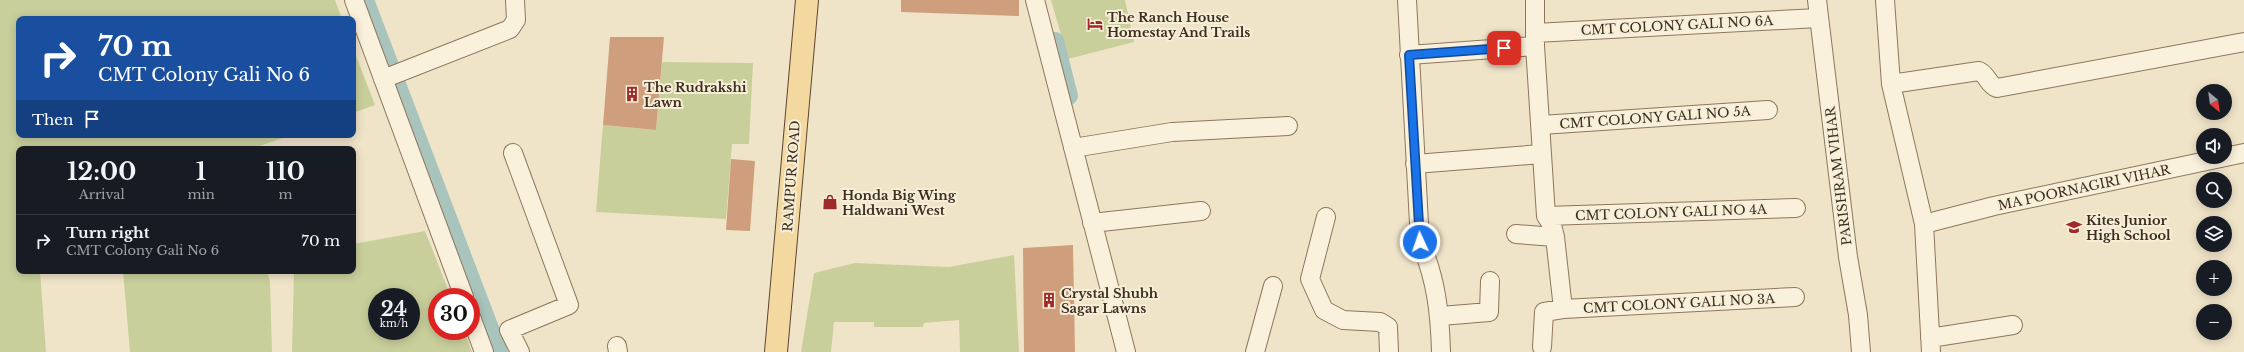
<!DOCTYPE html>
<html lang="en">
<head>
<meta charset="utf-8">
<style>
  body { margin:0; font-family:"Libre Baskerville",serif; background:#242831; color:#f1f3f6; height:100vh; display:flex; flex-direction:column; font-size:15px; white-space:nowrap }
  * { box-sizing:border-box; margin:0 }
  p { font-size:13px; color:#9ea1a6 }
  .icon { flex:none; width:22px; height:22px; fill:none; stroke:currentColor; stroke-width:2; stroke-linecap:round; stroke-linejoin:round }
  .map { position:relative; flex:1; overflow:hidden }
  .panel { position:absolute; left:16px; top:146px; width:340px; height:128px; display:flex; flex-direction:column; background:#171b24; border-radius:8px; box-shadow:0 2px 10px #0003 }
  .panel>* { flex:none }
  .top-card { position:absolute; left:16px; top:16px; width:340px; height:122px; border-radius:8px; box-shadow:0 2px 10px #0003; background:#1a4fa0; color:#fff; overflow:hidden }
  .needle { width:26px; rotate:151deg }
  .tools { position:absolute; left:2196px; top:84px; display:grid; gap:8px }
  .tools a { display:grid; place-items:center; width:36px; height:36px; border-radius:50%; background:#171b24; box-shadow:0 2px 10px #0003; font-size:20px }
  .speed { position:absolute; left:368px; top:288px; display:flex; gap:8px; font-size:20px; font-weight:700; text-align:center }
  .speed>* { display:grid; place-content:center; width:52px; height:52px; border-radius:50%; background:#171b24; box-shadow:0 2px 10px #0003; line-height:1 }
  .speed small { font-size:10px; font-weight:400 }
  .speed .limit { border:6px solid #d22; background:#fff; color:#111 }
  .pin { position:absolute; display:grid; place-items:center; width:34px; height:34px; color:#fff; margin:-17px; border-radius:8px; box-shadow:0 2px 6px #0006 }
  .me { position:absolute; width:44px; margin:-22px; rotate:357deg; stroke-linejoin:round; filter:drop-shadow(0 0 3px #0008) }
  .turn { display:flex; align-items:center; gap:14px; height:84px; padding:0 16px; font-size:18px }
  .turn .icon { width:52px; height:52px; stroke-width:2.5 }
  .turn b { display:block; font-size:28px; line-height:34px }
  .then { display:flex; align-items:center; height:38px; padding:0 16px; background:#0003; gap:8px; font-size:15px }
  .eta { display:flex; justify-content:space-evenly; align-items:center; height:68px; text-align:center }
  .eta b { font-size:24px; font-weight:700; line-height:28px }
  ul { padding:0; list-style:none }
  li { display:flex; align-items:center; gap:12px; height:52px; padding:0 16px; border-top:1px solid #363941 }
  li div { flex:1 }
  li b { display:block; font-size:15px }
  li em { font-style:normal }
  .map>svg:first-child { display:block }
  .green { fill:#c9cf9b; fill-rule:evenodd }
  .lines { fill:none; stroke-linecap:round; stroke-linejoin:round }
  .canal { stroke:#a9c4bc; stroke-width:18 }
  .building { fill:#cf9f7d }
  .minor-casing { stroke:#8d765c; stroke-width:20 }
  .major-casing { stroke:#5b4430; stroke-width:24 }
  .minor { stroke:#faf1dc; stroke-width:18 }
  .major { stroke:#f3d9a0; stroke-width:22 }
  .route-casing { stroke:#114b97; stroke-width:10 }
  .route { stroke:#1a73e8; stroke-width:7 }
  .labels { text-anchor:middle; stroke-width:4; stroke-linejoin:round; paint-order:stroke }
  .poi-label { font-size:13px; font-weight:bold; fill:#3d2e20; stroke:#f7eed8; text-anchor:start }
  .street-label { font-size:13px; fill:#3d2e20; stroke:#f7eed8 }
</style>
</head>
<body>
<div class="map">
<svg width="2244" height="352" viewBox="0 0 2244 352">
  <rect width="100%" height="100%" fill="#f0e4c8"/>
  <path class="green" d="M0,0H335L342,19H19V135H291L251,149H19V271H40L46,352H0Z
    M1051,0H1125L1134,42L1068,59Z
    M353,48L375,105L353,113Z
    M662,62L753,63L749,144H732L726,219L596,212L603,125L656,130Z
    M425,231L451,297H437V331H464L472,352H292L294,271H353V244ZM377,297H411V331H377Z
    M1014,255L1019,352H960L959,320L924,323L923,327H874V322H834L831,352H801L814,273L855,263L949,267Z
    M123,271H267L270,282L272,352H130Z"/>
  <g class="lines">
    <path class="canal" d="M365,0L499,352
      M1055,41L1069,96"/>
  </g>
  <path class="building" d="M901,0H1019V16L901,12Z
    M610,37H664L656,130L603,125Z
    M731,159L755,161L750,231L726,230Z
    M1073,245L1075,352H1024L1023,248Z"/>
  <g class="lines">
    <defs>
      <path id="minor" d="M354,0L464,297
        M1035,0L1126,352
        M1407,0L1420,242C1436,278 1440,313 1441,352
        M1535,0V46L1546,216L1552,225L1555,237L1563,309
        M1817,0L1848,257L1858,315L1861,352
        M1885,0L1891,84L1924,224L1931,352
        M1535,33L1818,18
        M1409,55L1535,46
        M383,79L510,29L516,20L515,0
        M1891,84L1979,71C1987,74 1988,85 1997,88L2244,42
        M1541,125L1768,110
        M1073,148L1172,132L1288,126
        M513,153L569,305L509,330L520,352
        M1415,164L1541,154
        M1546,216L1796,208
        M1326,217L1310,279L1324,310L1343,320L1380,322L1388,327L1389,352
        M1092,223L1201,211
        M1924,224L1994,206L2244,153
        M1516,234L1555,237
        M1441,316L1489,312L1490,281
        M471,317L484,352
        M1930,338L2013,325
        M617,346L618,352
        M1542,347L1544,312L1563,309L1795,297
        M1255,352L1273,286"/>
      <path id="major" d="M776,352L807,0"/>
    </defs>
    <use href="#minor" class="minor-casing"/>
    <use href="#major" class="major-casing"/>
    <use href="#minor" class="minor"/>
    <use href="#major" class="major"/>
  </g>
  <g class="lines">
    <defs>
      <path id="route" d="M1420,242L1409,55L1504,48"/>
    </defs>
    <use href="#route" class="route-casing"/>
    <use href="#route" class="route"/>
  </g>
  <defs>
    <symbol id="hotel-bare" viewBox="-9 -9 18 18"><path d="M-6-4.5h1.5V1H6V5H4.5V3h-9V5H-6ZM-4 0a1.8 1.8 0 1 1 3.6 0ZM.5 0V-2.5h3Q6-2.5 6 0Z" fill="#9e2a2b" stroke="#f7eed8" stroke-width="2.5" paint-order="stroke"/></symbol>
    <symbol id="building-bare" viewBox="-9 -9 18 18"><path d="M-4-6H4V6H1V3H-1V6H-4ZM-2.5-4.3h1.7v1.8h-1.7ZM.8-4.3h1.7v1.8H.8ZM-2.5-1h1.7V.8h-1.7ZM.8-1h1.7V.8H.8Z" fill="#9e2a2b" stroke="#f7eed8" stroke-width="2.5" paint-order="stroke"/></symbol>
    <symbol id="shop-bare" viewBox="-9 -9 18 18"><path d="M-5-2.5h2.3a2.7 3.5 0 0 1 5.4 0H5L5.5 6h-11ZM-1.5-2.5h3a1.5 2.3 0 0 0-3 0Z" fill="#9e2a2b" stroke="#f7eed8" stroke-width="2.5" paint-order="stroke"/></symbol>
    <symbol id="school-bare" viewBox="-9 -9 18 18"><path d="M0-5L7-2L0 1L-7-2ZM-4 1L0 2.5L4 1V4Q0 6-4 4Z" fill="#9e2a2b" stroke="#f7eed8" stroke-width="2.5" paint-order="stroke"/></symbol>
  </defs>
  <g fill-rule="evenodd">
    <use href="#hotel-bare" x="1084" y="13" width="22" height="22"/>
    <use href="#building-bare" x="621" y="83" width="22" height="22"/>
    <use href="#shop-bare" x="819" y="191" width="22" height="22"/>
    <use href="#school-bare" x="2063" y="216" width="22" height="22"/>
    <use href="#building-bare" x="1038" y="289" width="22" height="22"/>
  </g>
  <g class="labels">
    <g class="poi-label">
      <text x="1107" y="22">The Ranch House<tspan x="1107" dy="15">Homestay And Trails</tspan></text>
      <text x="644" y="92">The Rudrakshi<tspan x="644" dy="15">Lawn</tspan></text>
      <text x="842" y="200">Honda Big Wing<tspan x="842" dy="15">Haldwani West</tspan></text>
      <text x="2086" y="225">Kites Junior<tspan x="2086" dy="15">High School</tspan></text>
      <text x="1061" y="298">Crystal Shubh<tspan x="1061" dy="15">Sagar Lawns</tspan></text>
    </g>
    <g class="street-label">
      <text transform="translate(1677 25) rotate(-3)" y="5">CMT COLONY GALI NO 6A</text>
      <text transform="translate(1655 117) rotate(-4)" y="5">CMT COLONY GALI NO 5A</text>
      <text transform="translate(791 176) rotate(-86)" y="5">RAMPUR ROAD</text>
      <text transform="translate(1838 176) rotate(-97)" y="5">PARISHRAM VIHAR</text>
      <text transform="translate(2084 187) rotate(-12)" y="5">MA POORNAGIRI VIHAR</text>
      <text transform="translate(1671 212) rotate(-2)" y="5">CMT COLONY GALI NO 4A</text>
      <text transform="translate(1679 303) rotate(-3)" y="5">CMT COLONY GALI NO 3A</text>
    </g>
  </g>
</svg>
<div class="tools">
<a><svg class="needle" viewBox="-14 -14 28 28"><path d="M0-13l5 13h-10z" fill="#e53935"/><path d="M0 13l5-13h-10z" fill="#9ea1a6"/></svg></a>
<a><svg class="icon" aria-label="sound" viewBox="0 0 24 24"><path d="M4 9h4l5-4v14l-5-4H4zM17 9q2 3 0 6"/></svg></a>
<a><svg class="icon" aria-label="search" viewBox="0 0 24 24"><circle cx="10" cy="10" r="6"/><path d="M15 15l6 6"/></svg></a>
<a><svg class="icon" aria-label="layers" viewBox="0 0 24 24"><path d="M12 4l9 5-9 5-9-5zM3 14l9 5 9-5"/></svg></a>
<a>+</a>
<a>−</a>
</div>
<div class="speed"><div>24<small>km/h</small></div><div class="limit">30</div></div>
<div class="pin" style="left:1504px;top:48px;background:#d93025"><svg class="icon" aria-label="arrive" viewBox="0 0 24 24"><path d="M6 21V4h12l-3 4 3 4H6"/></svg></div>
<svg class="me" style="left:1420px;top:242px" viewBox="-20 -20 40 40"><circle r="17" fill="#1a73e8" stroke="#fff" stroke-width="3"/><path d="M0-11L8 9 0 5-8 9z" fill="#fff"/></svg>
<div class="top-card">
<div class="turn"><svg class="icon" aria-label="right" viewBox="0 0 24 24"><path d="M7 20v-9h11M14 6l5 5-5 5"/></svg><div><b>70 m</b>CMT Colony Gali No 6</div></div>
<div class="then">Then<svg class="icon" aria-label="arrive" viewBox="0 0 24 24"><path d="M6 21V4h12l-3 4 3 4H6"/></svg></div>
</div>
<section class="panel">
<div class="eta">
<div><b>12:00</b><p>Arrival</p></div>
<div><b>1</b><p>min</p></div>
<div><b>110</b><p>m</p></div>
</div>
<ul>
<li><svg class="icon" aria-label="right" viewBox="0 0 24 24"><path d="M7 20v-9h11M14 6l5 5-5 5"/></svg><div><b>Turn right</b><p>CMT Colony Gali No 6</p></div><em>70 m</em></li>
</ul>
</section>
</div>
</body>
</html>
